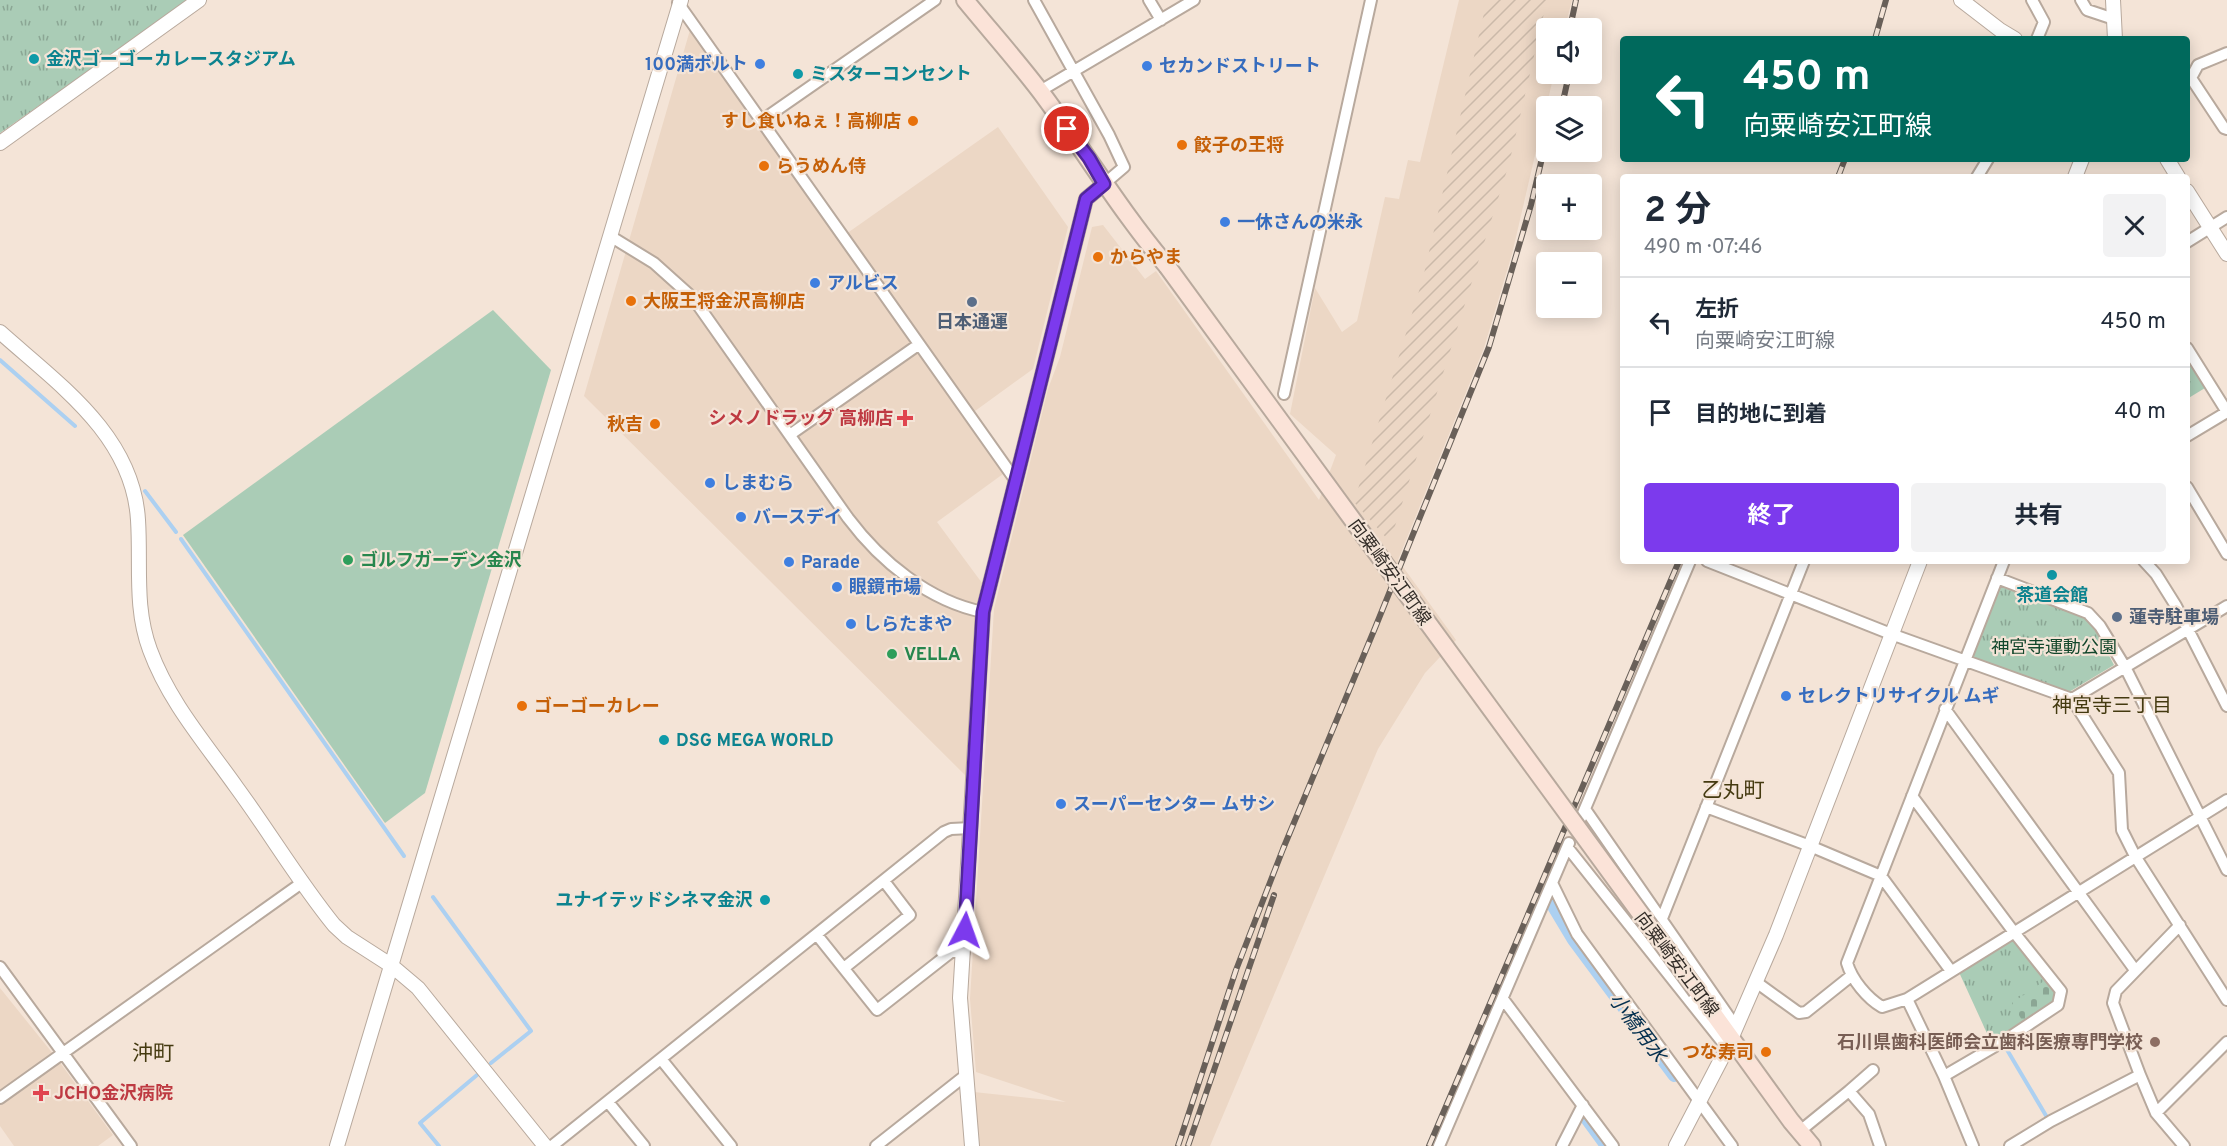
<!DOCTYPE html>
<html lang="ja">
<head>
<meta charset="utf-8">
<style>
  body { margin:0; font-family:Overpass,"Noto Sans JP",sans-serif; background:#f2f2f3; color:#1f2937; height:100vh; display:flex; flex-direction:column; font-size:22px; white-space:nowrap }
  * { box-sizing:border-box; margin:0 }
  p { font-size:20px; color:#747a83 }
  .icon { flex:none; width:33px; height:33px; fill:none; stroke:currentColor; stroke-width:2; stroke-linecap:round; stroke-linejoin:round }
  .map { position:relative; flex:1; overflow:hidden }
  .details { position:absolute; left:1620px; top:174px; width:570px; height:390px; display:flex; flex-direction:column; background:#fff; border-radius:6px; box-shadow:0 3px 15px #0003 }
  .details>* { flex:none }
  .banner { position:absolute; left:1620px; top:36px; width:570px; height:126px; border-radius:6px; box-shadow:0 3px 15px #0003; background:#00695c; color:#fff; overflow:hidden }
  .buttons { position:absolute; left:1536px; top:18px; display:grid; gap:12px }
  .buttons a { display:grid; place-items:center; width:66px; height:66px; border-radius:6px; background:#fff; box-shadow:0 3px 15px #0003; font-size:30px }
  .pin { position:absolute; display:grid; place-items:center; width:51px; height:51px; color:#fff; margin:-26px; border:3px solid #fff; border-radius:50%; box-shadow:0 2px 6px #0007 }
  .me { position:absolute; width:66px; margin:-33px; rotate:4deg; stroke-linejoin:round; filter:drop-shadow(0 0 4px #0008) }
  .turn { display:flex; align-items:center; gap:21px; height:126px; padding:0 24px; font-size:27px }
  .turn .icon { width:78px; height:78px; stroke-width:2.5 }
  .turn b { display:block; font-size:42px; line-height:51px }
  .round { display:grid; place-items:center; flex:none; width:63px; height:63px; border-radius:6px; background:#f2f2f3 }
  .summary { display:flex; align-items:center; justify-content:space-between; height:102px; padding:0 24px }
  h1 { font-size:36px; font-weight:700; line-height:45px }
  .button { display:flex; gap:12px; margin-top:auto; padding:12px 24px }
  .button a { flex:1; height:69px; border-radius:6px; background:#7c3aed; color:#fff; font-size:24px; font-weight:700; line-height:69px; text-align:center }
  .button a+a { background:#f2f2f3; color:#1f2937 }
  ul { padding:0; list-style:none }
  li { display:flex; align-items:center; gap:18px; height:90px; padding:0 24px; border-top:2px solid #e0e1e3 }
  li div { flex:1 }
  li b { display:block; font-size:22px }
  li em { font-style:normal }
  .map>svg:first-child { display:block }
  .built { fill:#ecd7c5 }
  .industrial { fill:url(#industrial-furrows) }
  .grass { fill:url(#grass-tufts) }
  .cemetery { fill:url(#cemetery-stones) }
  .pitch { fill:#aaccb6 }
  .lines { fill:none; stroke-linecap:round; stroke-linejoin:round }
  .stream { stroke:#acd0f1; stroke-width:4 }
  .canal { stroke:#acd0f1; stroke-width:12 }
  .minor-casing { stroke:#b8a99d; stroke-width:14 }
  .tertiary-casing { stroke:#b8a99d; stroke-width:16 }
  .secondary-casing { stroke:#b8a99d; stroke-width:20 }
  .minor { stroke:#fff; stroke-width:10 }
  .tertiary { stroke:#fff; stroke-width:14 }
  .secondary { stroke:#fbe3d8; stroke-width:16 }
  .rail-casing { stroke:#696059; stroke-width:6 }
  .rail { stroke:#f4e4d7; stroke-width:4; stroke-dasharray:11; stroke-linecap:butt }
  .secondary-bridge-casing { stroke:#b8a99d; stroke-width:20; stroke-linecap:butt }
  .secondary-bridge { stroke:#fbe3d8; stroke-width:16 }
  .route-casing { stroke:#51269a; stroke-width:15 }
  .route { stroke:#7c3aed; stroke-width:10 }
  .culture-dot { fill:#0f9aa8; stroke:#f4e4d7; stroke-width:2 }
  .shop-dot { fill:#3f7fe0; stroke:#f4e4d7; stroke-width:2 }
  .food-dot { fill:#e8710a; stroke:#f4e4d7; stroke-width:2 }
  .service-dot { fill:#5c6f8a; stroke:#f4e4d7; stroke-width:2 }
  .health-dot { fill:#e0444e; stroke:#f4e4d7; stroke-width:2 }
  .leisure-dot { fill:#2e9e5b; stroke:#f4e4d7; stroke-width:2 }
  .education-dot { fill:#8d6e63; stroke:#f4e4d7; stroke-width:2 }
  .labels { text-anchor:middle; stroke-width:4.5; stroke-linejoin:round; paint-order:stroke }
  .culture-label { font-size:18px; font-weight:bold; fill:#0d838f; stroke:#f4e4d7; text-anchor:start }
  .shop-label { font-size:18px; font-weight:bold; fill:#366cbe; stroke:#f4e4d7; text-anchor:start }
  .food-label { font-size:18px; font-weight:bold; fill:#c56008; stroke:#f4e4d7; text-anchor:start }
  .service-label { font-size:18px; font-weight:bold; fill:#4e5e75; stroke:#f4e4d7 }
  .health-label { font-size:18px; font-weight:bold; fill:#be3a42; stroke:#f4e4d7; text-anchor:end }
  .leisure-label { font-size:18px; font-weight:bold; fill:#27864d; stroke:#f4e4d7; text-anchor:start }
  .street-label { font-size:18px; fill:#332d28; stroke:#f4e4d7 }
  .park-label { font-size:18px; fill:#13472c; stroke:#f4e4d7 }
  .education-label { font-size:18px; font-weight:bold; fill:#785e54; stroke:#f4e4d7; text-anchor:end }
  .neighbourhood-label { font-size:20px; fill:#443a10; stroke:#f4e4d7 }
  .water-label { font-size:20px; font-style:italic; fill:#05304f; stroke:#f4e4d7 }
  .quarter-label { font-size:21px; fill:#443a10; stroke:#f4e4d7 }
</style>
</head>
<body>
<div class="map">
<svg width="2227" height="1146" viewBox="0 0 2227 1146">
  <defs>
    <pattern id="industrial-furrows" width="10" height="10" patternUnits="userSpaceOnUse" patternTransform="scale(1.5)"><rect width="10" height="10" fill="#ecd7c5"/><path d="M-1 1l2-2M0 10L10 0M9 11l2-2" fill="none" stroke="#cbb9a9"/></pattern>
    <pattern id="grass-tufts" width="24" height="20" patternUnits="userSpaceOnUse" patternTransform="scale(1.5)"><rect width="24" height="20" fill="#aaccb6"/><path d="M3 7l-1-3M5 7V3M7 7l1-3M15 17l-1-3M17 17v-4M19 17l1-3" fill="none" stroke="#8ba694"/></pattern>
    <pattern id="cemetery-stones" width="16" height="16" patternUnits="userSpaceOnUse" patternTransform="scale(1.5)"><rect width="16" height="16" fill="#aaccb6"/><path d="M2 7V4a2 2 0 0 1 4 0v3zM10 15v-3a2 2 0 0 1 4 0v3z" fill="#8ba694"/></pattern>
  </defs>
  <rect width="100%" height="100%" fill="#f4e4d7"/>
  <path class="built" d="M1459,0H1572L1565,28H1546V74H1554L1512,254L1484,348L1398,560L1456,640L1425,673L1378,749L1210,1146H978L974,1092L1066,1102L976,1072L970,999L994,609L1048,389L1060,357L1092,227L1103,225L1145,279L1156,271L1319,500L1336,455L1290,414L1315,288L1342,332L1357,321L1385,197L1399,199L1408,160L1420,162Z
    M690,30L1003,474L937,522L982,583L976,607L966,776L584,396Z
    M998,127L1068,227L1033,369L975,411H970L846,234Z
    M0,988L58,1060L113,1135L98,1146H14L0,1126Z"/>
  <path class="industrial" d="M1487,0H1547L1509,164L1390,542L1354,502L1423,278Z"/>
  <path class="grass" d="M0,0H189L0,133Z
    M2187,358L2205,388L2187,399Z
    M1998,583L2080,613L2092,623L2114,665L2064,695L1966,655Z
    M2017,939L2047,979L2023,1022L1991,1042L1958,970L2003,941Z"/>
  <path class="cemetery" d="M2047,979L2057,993L2055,1003L2023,1022L2012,1003Z"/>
  <path class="pitch" d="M493,310L551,370L425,793L385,823L183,535Z"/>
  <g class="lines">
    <path class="stream" d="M0,360L75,426
      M145,491L176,532
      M181,539L404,856
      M433,897L531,1031L491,1063
      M2003,1043L2048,1119
      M439,1146L420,1123L477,1075"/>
    <path class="canal" d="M1552,905L1573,940L1674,1076
      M1587,1120L1606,1146"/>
    <defs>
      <path id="minor" d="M1034,0L1109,135L1124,167L1104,184
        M1149,0L1161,20
        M2032,0L2044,22L2037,39
        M2081,0L2087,10L2114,19
        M678,3L1016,481
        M2227,53L2198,65L2191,78L2224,128L2227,129
        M1040,91L1194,0
        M761,121L935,0
        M1977,177L1988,159
        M610,236L654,263L693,298L848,518C881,562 929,601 983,612
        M2187,242L2227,217
        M2187,348L2227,412
        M1284,394L1371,0
        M791,434L918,345
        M2187,436L2227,412
        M2187,487L2227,554
        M1707,561L1891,634L2072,699L2119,773L2122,830L2135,856L2227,1000
        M2004,561L1847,963C1852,980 1867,998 1882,1007L1907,999L2227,800
        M2144,561L2156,574L2176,606L2227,706
        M1997,578L2088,613L2100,626L2125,667L2227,870
        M2072,699L2227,606
        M1945,709L2135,970
        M1912,796L2013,931L2061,991L2058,1005L2004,1041L1944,1076
        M1706,807L1810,846L1881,876L1951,971
        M1585,809L1736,1027
        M1581,818L1690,561
        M1568,848L1727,1048
        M1553,885L1577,934L1732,1146
        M1661,921L1804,561
        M817,935L877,1010L951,952H964
        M0,967L131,1146
        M844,968L910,915L884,881
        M1756,982L1799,1013L1806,1012L1851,976
        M1503,999L1613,1146
        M1907,999L1944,1076L1973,1146
        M661,1059L731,1146
        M2140,1075L2113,1003L2116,991L2180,925
        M1849,1091L1873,1070
        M0,1098L303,882
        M608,1102L644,1146
        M2156,1113L2227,1042
        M1800,1131L1849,1091L1869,1114L1880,1146
        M552,1146L944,832L951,829L971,828
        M876,1146L966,1075
        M1439,1146L1569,843
        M1562,1146L1583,1105
        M2010,1146L2051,1121L2140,1075L2156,1113L2184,1146"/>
      <path id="tertiary" d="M1961,0L2000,30L2015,39
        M2113,0L2115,39
        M0,143L199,0
        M2167,159L2178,177
        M2075,177L2082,159
        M2187,191L2227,254
        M0,332C58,384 133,435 138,520C141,565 134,607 150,650C169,702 206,744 237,788C270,833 299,882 334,925L347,937L392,966L418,988L545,1146
        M337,1146L681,0
        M972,1146L960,998L983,612L1086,199L1104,184
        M1676,1146L1727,1048L1776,935L1920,561"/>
      <path id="secondary" d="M965,0C992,33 1021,65 1046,99C1087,155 1122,213 1167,266
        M1697,991L1791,1121L1812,1146"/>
    </defs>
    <use href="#minor" class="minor-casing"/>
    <use href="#tertiary" class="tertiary-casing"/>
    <use href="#secondary" class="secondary-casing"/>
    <use href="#minor" class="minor"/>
    <use href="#tertiary" class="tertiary"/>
    <use href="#secondary" class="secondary"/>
    <defs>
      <path id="rail" d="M1570,28L1576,0
        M1875,39L1886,0
        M1562,106L1569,74
        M1838,177L1845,159
        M1178,1146L1236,970L1283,849L1375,628L1489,347L1531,205L1546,141
        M1188,1146L1274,895
        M1429,1146L1679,561"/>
    </defs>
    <use href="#rail" class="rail-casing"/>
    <use href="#rail" class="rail"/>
    <defs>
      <path id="secondary-bridge" d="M1167,266L1697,991"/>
    </defs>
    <use href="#secondary-bridge" class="secondary-bridge-casing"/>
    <use href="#secondary-bridge" class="secondary-bridge"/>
  </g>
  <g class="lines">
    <defs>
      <path id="route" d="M965,930L983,612L1086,199L1104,184L1089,158L1067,129"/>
    </defs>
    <use href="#route" class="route-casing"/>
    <use href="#route" class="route"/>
  </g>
  <g class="culture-dot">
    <circle cx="34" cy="59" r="6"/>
    <circle cx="798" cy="74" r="6"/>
    <circle cx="2052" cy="575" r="6"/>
    <circle cx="664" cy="740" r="6"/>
    <circle cx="765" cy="900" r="6"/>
  </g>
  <g class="shop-dot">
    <circle cx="760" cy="64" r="6"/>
    <circle cx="1147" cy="66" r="6"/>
    <circle cx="1225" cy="222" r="6"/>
    <circle cx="815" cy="283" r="6"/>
    <circle cx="710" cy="483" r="6"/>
    <circle cx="741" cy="517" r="6"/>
    <circle cx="789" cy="562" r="6"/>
    <circle cx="837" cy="587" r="6"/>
    <circle cx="851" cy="624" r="6"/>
    <circle cx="1786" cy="696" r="6"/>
    <circle cx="1061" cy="804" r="6"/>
  </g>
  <g class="food-dot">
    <circle cx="913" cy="121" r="6"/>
    <circle cx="1182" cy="145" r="6"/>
    <circle cx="764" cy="166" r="6"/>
    <circle cx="1098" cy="257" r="6"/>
    <circle cx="631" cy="301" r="6"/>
    <circle cx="655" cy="424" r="6"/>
    <circle cx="522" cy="706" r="6"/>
    <circle cx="1766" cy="1052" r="6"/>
  </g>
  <g class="service-dot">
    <circle cx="972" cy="302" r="6"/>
    <circle cx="2117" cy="617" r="6"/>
  </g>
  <g class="health-dot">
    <path d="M902 409h6v6h6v6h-6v6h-6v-6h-6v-6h6z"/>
    <path d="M38 1084h6v6h6v6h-6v6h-6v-6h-6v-6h6z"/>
  </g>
  <g class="leisure-dot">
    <circle cx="348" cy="560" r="6"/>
    <circle cx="892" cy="654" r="6"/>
  </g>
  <circle class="education-dot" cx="2155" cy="1042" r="6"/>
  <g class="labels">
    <g class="culture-label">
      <text x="46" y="65">金沢ゴーゴーカレースタジアム</text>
      <text x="810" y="80">ミスターコンセント</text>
      <text x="2052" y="601" text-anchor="middle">茶道会館</text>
      <text x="676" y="746">DSG MEGA WORLD</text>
      <text x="753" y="906" text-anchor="end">ユナイテッドシネマ金沢</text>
    </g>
    <g class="shop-label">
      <text x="748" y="70" text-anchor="end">100満ボルト</text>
      <text x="1159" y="72">セカンドストリート</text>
      <text x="1237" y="228">一休さんの米永</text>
      <text x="827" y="289">アルビス</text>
      <text x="722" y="489">しまむら</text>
      <text x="753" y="523">バースデイ</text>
      <text x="801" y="568">Parade</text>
      <text x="849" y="593">眼鏡市場</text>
      <text x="863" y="630">しらたまや</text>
      <text x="1798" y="702">セレクトリサイクル ムギ</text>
      <text x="1073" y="810">スーパーセンター ムサシ</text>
    </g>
    <g class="food-label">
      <text x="901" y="127" text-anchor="end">すし食いねぇ！高柳店</text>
      <text x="1194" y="151">餃子の王将</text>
      <text x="776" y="172">らうめん侍</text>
      <text x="1110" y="263">からやま</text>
      <text x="643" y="307">大阪王将金沢高柳店</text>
      <text x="643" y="430" text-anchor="end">秋吉</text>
      <text x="534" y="712">ゴーゴーカレー</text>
      <text x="1754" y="1058" text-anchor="end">つな寿司</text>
    </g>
    <g class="service-label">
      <text x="972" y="328">日本通運</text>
      <text x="2129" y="623" text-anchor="start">蓮寺駐車場</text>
    </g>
    <g class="health-label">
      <text x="893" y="424">シメノドラッグ 高柳店</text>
      <text x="54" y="1099" text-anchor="start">JCHO金沢病院</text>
    </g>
    <g class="leisure-label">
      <text x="360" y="566">ゴルフガーデン金沢</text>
      <text x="904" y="660">VELLA</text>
    </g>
    <g class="street-label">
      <text transform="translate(1390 572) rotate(54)" y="6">向粟崎安江町線</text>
      <text transform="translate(1677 964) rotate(53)" y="6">向粟崎安江町線</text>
    </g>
    <g class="park-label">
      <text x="2054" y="653">神宮寺運動公園</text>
    </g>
    <g class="education-label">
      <text x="2143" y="1048">石川県歯科医師会立歯科医療専門学校</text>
    </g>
    <g class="neighbourhood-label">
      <text x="2112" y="712">神宮寺三丁目</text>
    </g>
    <g class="water-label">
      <text transform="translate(1638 1027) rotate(53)" y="7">小橋用水</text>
    </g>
    <g class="quarter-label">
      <text x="1733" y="797">乙丸町</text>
      <text x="153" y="1060">沖町</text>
    </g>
  </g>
</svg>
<div class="buttons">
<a><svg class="icon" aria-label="sound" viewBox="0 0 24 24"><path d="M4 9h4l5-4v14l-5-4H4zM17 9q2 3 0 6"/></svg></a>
<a><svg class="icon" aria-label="layers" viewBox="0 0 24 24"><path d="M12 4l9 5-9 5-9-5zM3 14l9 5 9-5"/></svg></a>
<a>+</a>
<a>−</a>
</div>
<div class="pin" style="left:1067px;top:129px;background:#d93025"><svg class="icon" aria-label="arrive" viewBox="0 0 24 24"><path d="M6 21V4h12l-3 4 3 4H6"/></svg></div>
<svg class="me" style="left:965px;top:930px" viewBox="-20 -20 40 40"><path d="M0-17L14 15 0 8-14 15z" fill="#7c3aed" stroke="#fff" stroke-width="4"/></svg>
<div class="banner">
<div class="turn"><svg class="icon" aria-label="left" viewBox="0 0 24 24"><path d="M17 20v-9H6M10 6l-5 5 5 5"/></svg><div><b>450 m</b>向粟崎安江町線</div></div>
</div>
<section class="details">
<div class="summary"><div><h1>2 分</h1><p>490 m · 07:46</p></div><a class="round"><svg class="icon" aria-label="close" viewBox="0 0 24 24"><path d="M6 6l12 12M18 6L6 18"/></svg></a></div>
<ul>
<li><svg class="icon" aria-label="left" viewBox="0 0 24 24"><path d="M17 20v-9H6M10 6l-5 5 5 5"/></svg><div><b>左折</b><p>向粟崎安江町線</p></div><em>450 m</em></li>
<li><svg class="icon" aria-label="arrive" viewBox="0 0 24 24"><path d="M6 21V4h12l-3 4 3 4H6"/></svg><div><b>目的地に到着</b></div><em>40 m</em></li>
</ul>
<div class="button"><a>終了</a><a>共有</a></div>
</section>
</div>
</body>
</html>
